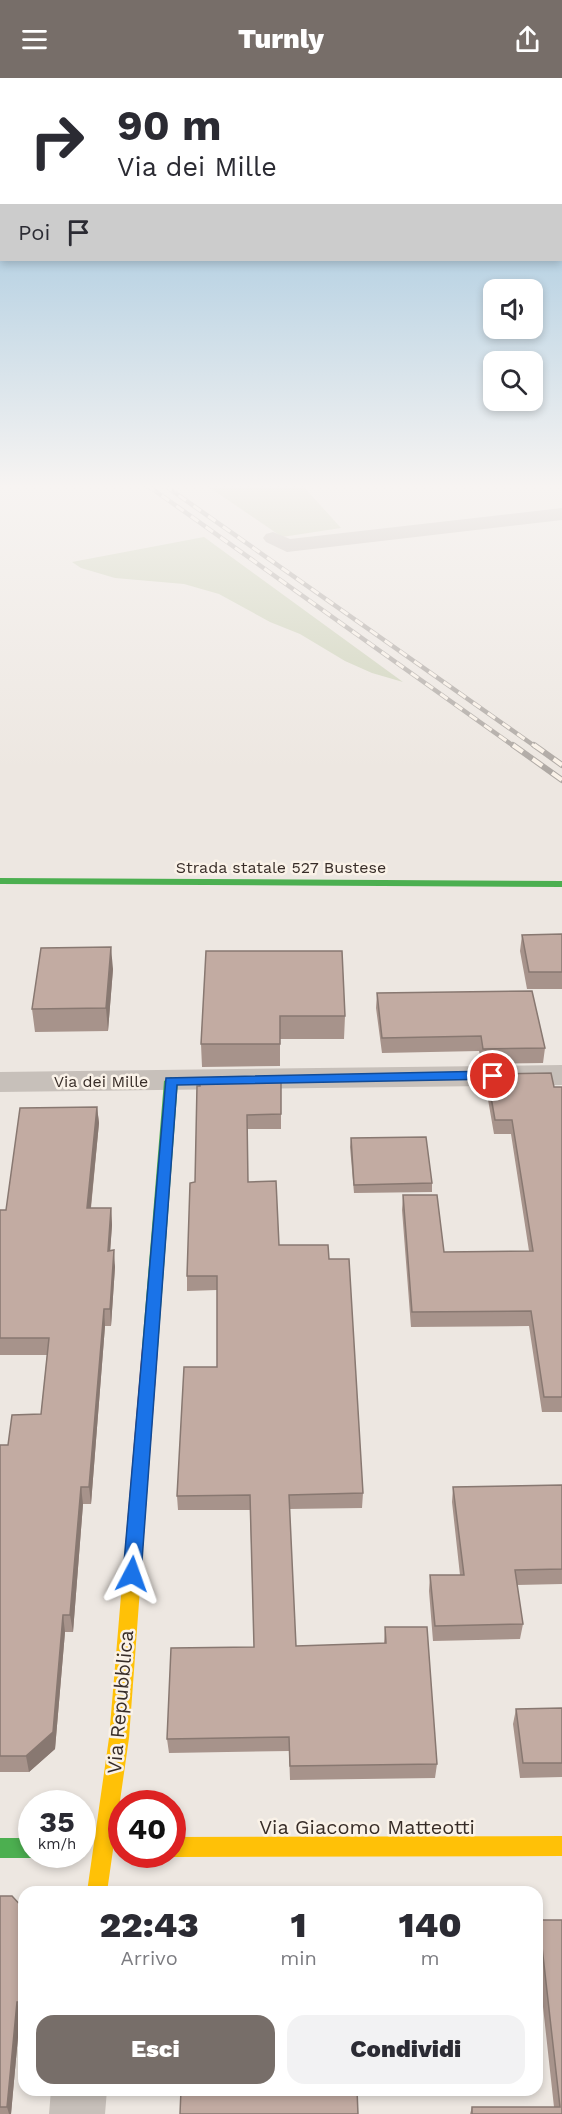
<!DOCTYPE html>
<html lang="it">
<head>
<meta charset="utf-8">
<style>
  body { margin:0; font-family:"Work Sans",sans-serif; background:#f2f2f3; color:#2b2b33; height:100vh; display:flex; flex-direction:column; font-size:22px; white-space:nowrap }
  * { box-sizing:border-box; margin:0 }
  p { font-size:20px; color:#7c7c81 }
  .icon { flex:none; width:33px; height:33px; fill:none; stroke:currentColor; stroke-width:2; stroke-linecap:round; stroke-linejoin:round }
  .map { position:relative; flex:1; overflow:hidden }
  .panel { position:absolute; left:18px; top:1808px; width:525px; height:210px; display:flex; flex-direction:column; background:#fff; border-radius:18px; box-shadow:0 3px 9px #0003 }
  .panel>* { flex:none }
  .top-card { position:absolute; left:0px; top:0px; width:562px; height:183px; box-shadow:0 3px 9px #0003; background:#fff; color:#2b2b33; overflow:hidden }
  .fabs { position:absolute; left:483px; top:201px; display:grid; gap:12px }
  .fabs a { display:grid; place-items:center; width:60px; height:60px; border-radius:12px; background:#fff; box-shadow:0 3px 9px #0003; font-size:30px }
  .speed { position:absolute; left:18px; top:1712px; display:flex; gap:12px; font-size:30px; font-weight:700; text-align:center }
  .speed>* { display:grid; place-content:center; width:78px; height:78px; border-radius:50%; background:#fff; box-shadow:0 3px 9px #0003; line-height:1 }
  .speed small { font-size:15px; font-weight:400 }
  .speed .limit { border:9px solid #d22; background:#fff; color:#111 }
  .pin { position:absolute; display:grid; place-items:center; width:51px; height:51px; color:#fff; margin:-26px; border:3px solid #fff; border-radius:50%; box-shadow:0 2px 6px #0007 }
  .me { position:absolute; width:66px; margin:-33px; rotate:4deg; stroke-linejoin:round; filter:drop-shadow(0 0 4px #0008) }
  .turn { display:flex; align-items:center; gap:21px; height:126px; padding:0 18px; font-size:27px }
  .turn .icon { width:78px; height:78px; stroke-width:2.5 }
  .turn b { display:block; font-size:42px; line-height:51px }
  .then { display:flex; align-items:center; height:57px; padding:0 18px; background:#0003; gap:12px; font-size:22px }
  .eta { display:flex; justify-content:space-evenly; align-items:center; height:102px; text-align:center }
  .eta b { font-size:36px; font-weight:800; line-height:42px }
  .cta { display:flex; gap:12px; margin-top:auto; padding:12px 18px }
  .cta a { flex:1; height:69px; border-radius:18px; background:#776e69; color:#fff; font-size:24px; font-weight:800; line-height:69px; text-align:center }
  .cta a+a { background:#f2f2f3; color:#2b2b33 }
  header { display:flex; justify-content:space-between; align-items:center; height:78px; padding:0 18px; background:#776e69; color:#fff; font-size:27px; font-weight:800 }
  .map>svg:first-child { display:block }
  .green { fill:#ced3ba }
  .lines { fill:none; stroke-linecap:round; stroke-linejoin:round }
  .street { fill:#c7c0ba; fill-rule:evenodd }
  .fast { fill:#4caf50; fill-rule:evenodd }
  .slow { fill:#ffc107; fill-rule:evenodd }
  .jam { fill:#c62828; fill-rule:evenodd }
  .rail-far1-casing { stroke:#afa9a4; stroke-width:4.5 }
  .rail-casing { stroke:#afa9a4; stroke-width:6 }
  .rail-far1 { stroke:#faf2e8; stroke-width:3; stroke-dasharray:9; stroke-linecap:butt }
  .rail { stroke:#faf2e8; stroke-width:4; stroke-dasharray:12; stroke-linecap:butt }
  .wall { fill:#a7938b }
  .shaded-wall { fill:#887871 }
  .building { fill:#c2aba2; stroke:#887871; stroke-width:1.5 }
  .route { fill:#1a73e8; stroke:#114b97; stroke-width:1.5 }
  .labels { text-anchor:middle; stroke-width:5; stroke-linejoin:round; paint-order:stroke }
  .street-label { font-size:16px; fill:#382d28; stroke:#faf2e8 }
  .near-street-label { font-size:20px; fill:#382d28; stroke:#faf2e8 }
</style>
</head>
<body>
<header><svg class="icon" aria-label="menu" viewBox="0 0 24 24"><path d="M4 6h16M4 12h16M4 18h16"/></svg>Turnly<svg class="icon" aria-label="share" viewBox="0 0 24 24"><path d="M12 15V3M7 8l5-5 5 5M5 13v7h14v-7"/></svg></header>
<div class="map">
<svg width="562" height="2036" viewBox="0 0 562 2036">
  <rect width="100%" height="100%" fill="#ede7e1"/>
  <path class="green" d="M206,407H302L341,450L282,459Z
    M204,459L403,604L372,595L345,583L300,556L270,544L219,516L184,506L115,500L81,490L72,484Z"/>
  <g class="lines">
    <path class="street" d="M562,430V442L287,474L266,464L263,460L266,456L273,454L290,461Z
      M562,987V1007L0,1014V994Z
      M51,2012H107L105,2036H49Z"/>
    <path class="fast" d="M0,800L562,803V809L0,806Z
      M171,999L178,1003L158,1270L156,1274L150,1276L144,1274L142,1270L164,1003Z
      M0,1760H32V1776H40L32,1780H0Z"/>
    <path class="slow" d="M134,1463L140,1465L143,1470L129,1660L107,1814H87L109,1660L125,1470L128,1465Z
      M562,1758V1778L172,1779L165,1776H172V1759Z"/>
    <path class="jam" d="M150,1264L156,1266L158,1270L143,1470L140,1475L134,1477L128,1475L125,1470L142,1270L144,1266Z"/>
    <defs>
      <path id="rail-far1" d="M147,407L515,669
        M164,407L536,669"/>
      <path id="rail" d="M513,667L562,702
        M534,667L562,687"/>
    </defs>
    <use href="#rail-far1" class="rail-far1-casing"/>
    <use href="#rail" class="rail-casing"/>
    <use href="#rail-far1" class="rail-far1"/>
    <use href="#rail" class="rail"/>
  </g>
  <path class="wall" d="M562,856V911H527L520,873L522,857Z
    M206,873L345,938L344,961H280V988L202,989L201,966Z
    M113,891L108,953L35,954L32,931Z
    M377,915L545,970L543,985L482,986L479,973L382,975L376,930Z
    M487,996L554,1009H562V1334H542L529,1248L411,1249L402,1132L403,1117L444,1174L529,1173L511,1056H494L486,1010Z
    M281,999V1051H247L248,1104L279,1167L329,1181L363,1415L362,1430L289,1431L296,1568L384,1565L385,1549L437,1686L435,1700L290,1702L289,1673L169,1675L167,1661L254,1569L250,1432H178L177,1418L217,1289V1212L187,1213V1198L195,1104L197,1008Z
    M97,1029L99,1045L91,1130H111L112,1147L110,1173L115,1189L111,1248H105L91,1426H83L73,1554H65L55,1671L29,1694H0V1367H8L41,1336L47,1277H0V1132H6Z
    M351,1060L432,1105V1114L354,1115L350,1069Z
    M562,1407V1506L517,1507L523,1546L520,1561L433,1563L429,1513L430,1497H460L452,1424L453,1409Z
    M562,1630V1699L520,1700L513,1646L516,1631Z
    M0,1818L24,1831V1937H20L11,2036H0Z
    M539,1842L562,2036H470L472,2029H554L537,1874V1852Z"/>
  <path class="shaded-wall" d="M111,869L113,891L108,953L106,930Z
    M97,1029L99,1045L89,1147L87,1130Z
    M111,1130L112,1147L109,1190L108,1173Z
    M114,1172L115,1189L111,1248L110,1231Z
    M104,1231L105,1248L91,1426L89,1409Z
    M81,1409L83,1426L73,1554L70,1537Z
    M63,1537L65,1554L55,1671L29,1694L26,1678Z
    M17,1924L20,1937L11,2036H9L7,2029Z"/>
  <path class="building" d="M562,856V894H529L522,857Z
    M111,869L106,930L32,931L41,870Z
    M206,873H342L345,938H280V966H201Z
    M532,913L545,970L483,971L481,958L382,960L377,915Z
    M551,995L554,1009H562V1319H544L531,1233L412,1234L403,1117H437L444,1174L533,1173L512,1042H495L487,996Z
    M281,999V1036L247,1037L248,1104L276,1103L279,1167H328L329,1181H349L363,1415L289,1417L296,1568L386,1565L385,1549H427L437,1686L290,1688L289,1659L167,1661L171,1570L254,1569L250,1417L177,1418L184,1289H217V1198H187L190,1105L195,1104L197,1008H200V1000Z
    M97,1029L87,1130H111L108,1173L114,1172L110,1231H104L89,1409H81L70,1537H63L53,1654L26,1678H0V1367H8L12,1337L41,1336L49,1260H0V1132H6L20,1030Z
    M426,1059L432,1105L354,1107L351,1060Z
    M562,1407V1491L515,1492L523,1546L435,1548L430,1497H464L453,1409Z
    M562,1630V1685H523L516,1631Z
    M0,1818H12L24,1831V1915L23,1924H17L7,2029H0Z
    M539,1842H562V2036H472V2029H560Z
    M181,2012H357L358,2036H180Z"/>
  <linearGradient id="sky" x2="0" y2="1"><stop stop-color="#89b9d8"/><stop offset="0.59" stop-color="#f7f4f2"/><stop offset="1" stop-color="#f7f4f2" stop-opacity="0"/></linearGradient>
  <rect width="562" height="692" fill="url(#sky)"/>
  <path class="route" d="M493,993L500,998L498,1001L177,1007L141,1496L138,1501L132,1504L125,1501L123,1496L166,1000Z"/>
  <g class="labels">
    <g class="street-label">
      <text x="281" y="795">Strada statale 527 Bustese</text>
      <text x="101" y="1009">Via dei Mille</text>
    </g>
    <g class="near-street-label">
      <text transform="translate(120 1624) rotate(-85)" y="7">Via Repubblica</text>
      <text x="367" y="1756">Via Giacomo Matteotti</text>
    </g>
  </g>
</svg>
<div class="fabs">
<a><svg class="icon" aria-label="sound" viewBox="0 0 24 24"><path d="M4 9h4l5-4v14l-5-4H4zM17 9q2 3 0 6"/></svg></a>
<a><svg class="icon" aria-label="search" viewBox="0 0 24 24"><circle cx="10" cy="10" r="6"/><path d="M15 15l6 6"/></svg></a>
</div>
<div class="speed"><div>35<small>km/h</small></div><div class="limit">40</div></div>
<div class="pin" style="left:493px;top:998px;background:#d93025"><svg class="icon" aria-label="arrive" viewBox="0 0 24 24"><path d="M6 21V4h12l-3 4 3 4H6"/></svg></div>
<svg class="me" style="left:132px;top:1496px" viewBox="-20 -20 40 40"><path d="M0-17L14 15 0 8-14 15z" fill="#1a73e8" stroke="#fff" stroke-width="4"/></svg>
<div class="top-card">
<div class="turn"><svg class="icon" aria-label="right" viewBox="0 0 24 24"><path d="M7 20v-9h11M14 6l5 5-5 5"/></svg><div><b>90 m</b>Via dei Mille</div></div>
<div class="then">Poi<svg class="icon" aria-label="arrive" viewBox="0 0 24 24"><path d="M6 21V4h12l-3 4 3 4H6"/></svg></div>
</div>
<section class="panel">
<div class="eta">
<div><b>22:43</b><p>Arrivo</p></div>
<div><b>1</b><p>min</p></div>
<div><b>140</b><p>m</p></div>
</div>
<div class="cta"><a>Esci</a><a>Condividi</a></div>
</section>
</div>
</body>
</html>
